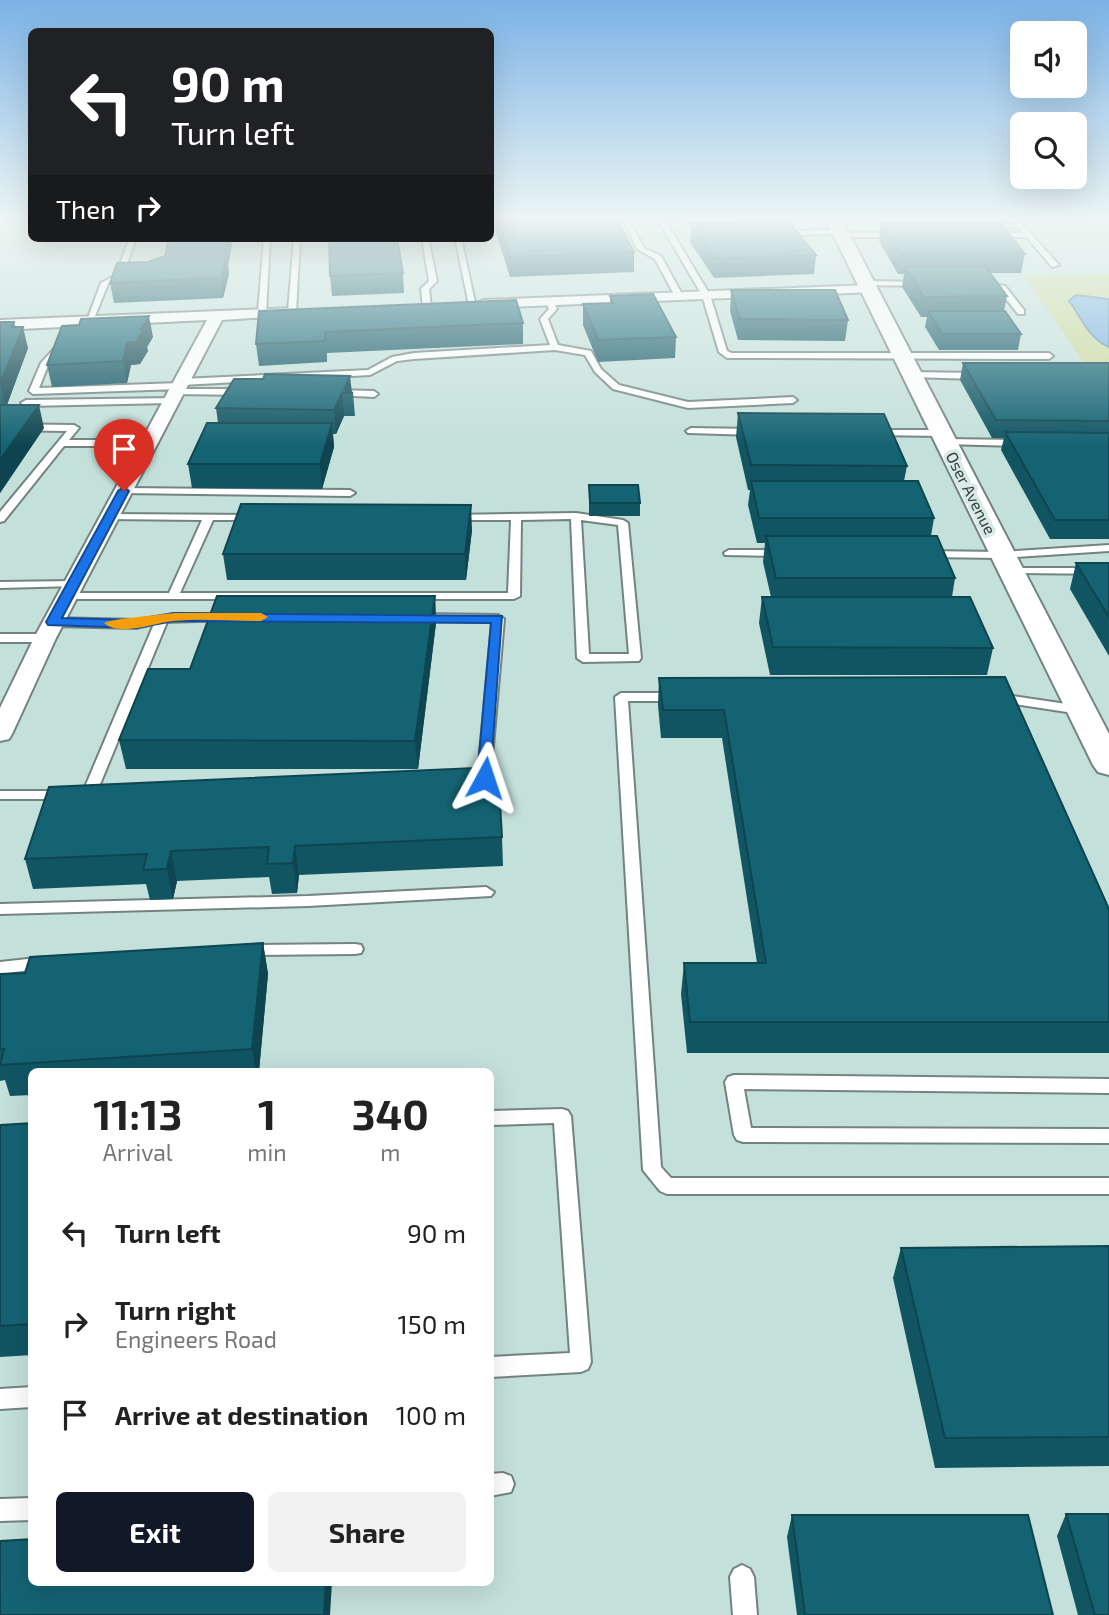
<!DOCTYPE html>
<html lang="en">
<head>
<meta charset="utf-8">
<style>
  body { margin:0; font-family:"Exo 2",sans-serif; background:#f2f2f2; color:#222; height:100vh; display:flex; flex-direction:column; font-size:26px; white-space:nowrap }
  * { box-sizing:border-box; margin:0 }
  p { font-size:23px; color:#767676 }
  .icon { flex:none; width:38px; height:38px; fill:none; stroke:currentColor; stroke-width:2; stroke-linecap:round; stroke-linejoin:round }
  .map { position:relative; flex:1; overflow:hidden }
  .drawer { position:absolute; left:28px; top:1068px; width:466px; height:518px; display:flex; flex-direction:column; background:#fff; border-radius:10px; box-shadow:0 7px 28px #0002 }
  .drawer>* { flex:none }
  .guide { position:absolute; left:28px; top:28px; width:466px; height:214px; border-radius:10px; box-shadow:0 7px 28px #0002; background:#202124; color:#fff; overflow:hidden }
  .buttons { position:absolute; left:1010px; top:21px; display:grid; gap:14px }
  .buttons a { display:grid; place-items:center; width:77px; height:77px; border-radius:10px; background:#fff; box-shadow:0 7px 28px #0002; font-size:35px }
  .pin { position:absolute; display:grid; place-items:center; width:60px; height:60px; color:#fff; margin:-72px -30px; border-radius:50% 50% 50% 0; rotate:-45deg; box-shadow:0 0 7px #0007 }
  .pin .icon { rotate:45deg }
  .me { position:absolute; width:77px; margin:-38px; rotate:5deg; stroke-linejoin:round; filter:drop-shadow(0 0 5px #0008) }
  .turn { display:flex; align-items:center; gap:24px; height:147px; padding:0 28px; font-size:32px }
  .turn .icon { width:91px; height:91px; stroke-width:2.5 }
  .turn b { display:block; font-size:49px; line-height:60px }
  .then { display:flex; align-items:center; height:66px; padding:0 28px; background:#0003; gap:14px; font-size:26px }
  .eta { display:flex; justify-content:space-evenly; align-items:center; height:119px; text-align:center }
  .eta b { font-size:42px; font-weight:700; line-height:49px }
  .cta { display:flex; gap:14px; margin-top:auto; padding:14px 28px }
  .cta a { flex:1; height:80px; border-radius:10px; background:#111827; color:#fff; font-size:28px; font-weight:700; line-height:80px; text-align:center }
  .cta a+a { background:#f2f2f2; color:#222 }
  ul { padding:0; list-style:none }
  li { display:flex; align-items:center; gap:21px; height:91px; padding:0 28px }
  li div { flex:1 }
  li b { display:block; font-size:26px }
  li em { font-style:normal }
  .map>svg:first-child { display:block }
  .built { fill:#c4e0da; fill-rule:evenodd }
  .green { fill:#cbd89c }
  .water { fill:#77b0e2; stroke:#648eb0; stroke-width:2 }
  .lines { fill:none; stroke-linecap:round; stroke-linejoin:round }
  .service-casing { stroke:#738380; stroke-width:4 }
  .minor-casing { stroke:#738380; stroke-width:4 }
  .tertiary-casing { stroke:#738380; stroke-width:4 }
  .service { fill:#fff; fill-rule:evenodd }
  .minor { fill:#fff; fill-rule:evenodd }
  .tertiary { fill:#fff; fill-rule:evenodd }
  .wall { fill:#115563 }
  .shaded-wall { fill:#0e4550 }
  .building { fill:#146373; stroke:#0e4550; stroke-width:2 }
  .route { fill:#1a73e8; stroke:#114b97; stroke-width:2 }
  .slow { fill:#f59e0b }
  .labels { text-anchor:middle; stroke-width:7; stroke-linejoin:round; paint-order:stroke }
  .far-street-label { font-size:16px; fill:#363d3c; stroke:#d8eae6 }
</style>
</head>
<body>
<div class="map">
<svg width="1109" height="1615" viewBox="0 0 1109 1615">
  <rect width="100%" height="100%" fill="#d8eae6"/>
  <path class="built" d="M0,220H31L32,238H490V220H1109V1615H0ZM32,1071H490V1582H32Z"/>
  <path class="green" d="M1109,274V299L1102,296L1070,301L1095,341L1109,347V369H1088L1024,276Z"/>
  <path class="water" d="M1076,295L1109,299V347C1088,338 1082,318 1069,301Z"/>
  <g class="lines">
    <defs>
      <path id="service" d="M623,220H629L644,248L661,256L683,296L682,298H676L655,259L637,249Z
        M658,220H678L666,222L710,295L727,351L732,353H1049L1053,356L1049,359L727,358L719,352L702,295Z
        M768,220H774L784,231L840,230L843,233H897L900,235L897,237H842L839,234L782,235Z
        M981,224H1022L1059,265L1052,267L1027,237H990L987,235L990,233H1023L1018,227H983Z
        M130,238H136L123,276L108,284L93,321L86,323L101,283L116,275Z
        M264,238H270L266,313L262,315L258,313Z
        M294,238H300L296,312L292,314L288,312Z
        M422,238H428L437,281L429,289L431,307L427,309L423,307L421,289L429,281Z
        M455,238H461L476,307L469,305Z
        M866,281L921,282L925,284L921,286L863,285L862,283Z
        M980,282L1005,286L1024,310V314H1018L999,290L980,286Z
        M550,300H553L557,309L548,319L558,345L591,351L601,369L619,385L688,402L793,397L797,400L793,403L688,408L613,389L595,372L585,355L555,350L414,359L397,361L370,375L182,385V388L179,389L33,394L29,391L41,363L60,342L64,344L49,363L39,388L179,383V380L182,379L368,370L392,357L414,353L550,345L540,319L549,309L546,302Z
        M912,372L977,373L981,376L977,379L909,377V373Z
        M176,389H245L249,392L245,395L173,394L172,392Z
        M335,390L374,391L378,394L374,397L332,395V391Z
        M175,398V402L172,403L26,406L21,403L26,400Z
        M0,424L74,425L79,428L69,440H149L154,443L149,446H64L4,521L0,522V512L67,431L0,430Z
        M691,428L755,429L760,432L755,435L688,433L686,431Z
        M873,430H942L947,433L942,436L870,435V431Z
        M946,439L1021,440L1026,443L1021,446L943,444L941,442Z
        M124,488L350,490L355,493L350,496L120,493V489Z
        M576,513L623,520L628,523L641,658L639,661L583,662L577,658L571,519L521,520L520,596L514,599H67L61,596L67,593H169L202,520L106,519L105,517L110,514L259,515V519L255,520H213L180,593H508L511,520H454L449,517L450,515ZM581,520L618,525L629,654H589Z
        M1109,545V551L1002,558L925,557L920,554L925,551L1002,552Z
        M729,550H782L787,553L782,556L725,555L724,553Z
        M1011,568H1109V574L1007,573L1005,571Z
        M74,581L80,584L78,586L0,588V582Z
        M174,614H226L232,617L226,620L167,622L96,794L94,797H84L82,794L154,624L136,628L53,626L47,622L53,618L136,620Z
        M418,614L498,615L504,619L490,781L476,783L469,779L471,776L478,775L492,622L414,620V616Z
        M0,634H45L51,638L45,642H0Z
        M621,693H677L683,697L677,701H628L661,1167L671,1178H1109V1194H667L660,1191L643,1170L615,697Z
        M999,694L1080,706L1086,710L1080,714L995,701L993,698Z
        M0,791H64L71,795L64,799H0Z
        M486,887L494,892L491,896L308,906L0,914V904L308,896Z
        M355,944L361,945L363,949L361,953L355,954L248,955L242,954L240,950L242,946L248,945Z
        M46,957L52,959L54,963L52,967L0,974V962Z
        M734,1075L1109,1079V1093L744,1089L751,1128L1109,1129V1143L743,1142L737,1140L734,1135L725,1082L728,1077Z
        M562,1109L568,1111L571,1116L591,1362L588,1369L581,1372L490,1377V1357L570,1353L554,1123L490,1125V1111Z
        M32,1387V1407L0,1409V1389Z
        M503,1473L511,1476L514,1484L511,1492L490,1496V1474Z
        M32,1498V1520L0,1521V1499Z
        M742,1565L750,1569L754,1577L757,1615H733L730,1577L734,1569Z"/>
      <path id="minor" d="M869,285L874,286V292L483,308L476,304L483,300Z
        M294,308L301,312L299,315L222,320L56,638L12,734L9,739L0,741V708L34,638L207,320L0,330V320Z"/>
      <path id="tertiary" d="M826,220H842L1109,734V775L1098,772L1093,765Z"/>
    </defs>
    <use href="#service" class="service-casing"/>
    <use href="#minor" class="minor-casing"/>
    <use href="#tertiary" class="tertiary-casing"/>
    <use href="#service" class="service"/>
    <use href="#minor" class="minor"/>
    <use href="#tertiary" class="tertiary"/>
  </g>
  <path class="wall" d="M492,220H617L634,252V272L510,277Z
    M881,222L1025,254L1021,273H990L1007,296L1004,311L1021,334L1018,350H939L925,327L927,317H921L902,287L904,274H898L879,241Z
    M691,223L816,255L814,274L714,278L690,242Z
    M169,238H233L228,266L229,274L223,298L114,303L110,283L148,262L165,256Z
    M403,273L404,293L332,296L330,276Z
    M731,290L848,320L845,341L738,340L730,311Z
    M610,296L676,337L675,358L598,362L583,325V304L610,303Z
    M259,311L523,323V344L327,353V362L259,366L256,344Z
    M0,322L16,327L28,348L7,405L44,428L0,493Z
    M153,337L147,347L148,351L140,364L131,365L127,383L52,387L47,365Z
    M963,363H1109V539H1050L1001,450L1004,438H992L960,380Z
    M234,379L353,393L355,416H344L336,434H333L334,447L322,489L192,488L188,464L218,423L216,408Z
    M738,413L907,466L904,481L934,518L931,536L955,578L952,597L993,648L987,675H770L759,623L762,597H771L763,562L765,543H757L748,505L750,490H748L736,437Z
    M589,485L640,503V516H589Z
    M472,530L466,580H227L223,554Z
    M1076,563H1109V656L1070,589Z
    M435,596L436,623L418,769H126L119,740L190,669Z
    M1005,677L1109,909V1053H687L681,994L684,963H757L722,738H661L658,705L659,678Z
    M49,787L502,837L503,866L299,875L297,893L272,894L269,877L177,881L173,899L150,900L146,884L33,889L25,859Z
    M263,943L268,974L259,1071H32V1095L10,1096L5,1080L0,1081V974L25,973Z
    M32,1123V1355L0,1357V1125Z
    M1109,1246V1466L935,1468L893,1278L901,1248Z
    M1066,1514L1109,1615H1078L1057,1536Z
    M792,1515L1053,1615H797L787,1537Z"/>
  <path class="shaded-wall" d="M227,238H233L228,266L229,274L223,298L221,278Z
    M149,316L153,337L147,347L148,351L140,364L131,365L127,383L123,361L127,343L141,329Z
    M14,322L18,338L23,327L28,348L6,407L0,384L12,327Z
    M350,376L352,393L344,390Z
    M342,393L344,416L336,434L334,410Z
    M39,405L44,428L0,493V460Z
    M332,423L334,447L322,489L320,464Z
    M471,505L472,530L466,580L465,554Z
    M435,596L436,623L418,769L415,741Z
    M295,846L299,875L297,893L293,863Z
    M171,851L177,881L173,899L167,869Z
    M263,943L268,974L259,1071H256L252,1049Z
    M326,1582H332L330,1615H324Z"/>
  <path class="building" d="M498,220H617L634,252L510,257Z
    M784,220H787L816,255L715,259L691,223Z
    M881,222H999L1025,254H901Z
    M169,238H227L224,255H227L221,278L110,283L117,263L148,262L165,256Z
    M329,238H397L403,273L330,276Z
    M985,266L1007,296L924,297L905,267Z
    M731,290H835L848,320L740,319Z
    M653,294L676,337L598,340L583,304L613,303L610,296Z
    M516,300L523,323L325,332V341L256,344L259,311Z
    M928,311H1005L1021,334H942Z
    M149,316L141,329H144L136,342L127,343L123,361L47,365L62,326L79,325L81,319Z
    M0,322H14L12,327H23L0,384Z
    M963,363H1109V421L996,420Z
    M265,374L350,376L344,390L353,393H342L334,410L216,408L234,379H263Z
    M0,405H39L0,460Z
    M738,413L884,414L907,466L751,465Z
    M207,423H332L320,464H188Z
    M1005,432L1109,433V520H1055Z
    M751,481H918L934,518H759Z
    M589,485H638L640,503H590Z
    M241,504L471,505L465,554H223Z
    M766,536H937L955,578H776Z
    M1076,563H1109V617Z
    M217,596H435L415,741L119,740L148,669H190Z
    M762,597H970L993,648L773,647Z
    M1005,677L1109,909V1022H690L684,963H766L724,710H663L659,678Z
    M498,767L502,837L295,846L293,863L267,864L269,847L171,851L167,869L143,870L147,854L25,859L49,787Z
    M263,943L252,1049L0,1065L4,1049H0V974L25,973L30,957Z
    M32,1123V1324L0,1326V1125Z
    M1109,1246V1437L945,1438L901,1248Z
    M1066,1514H1109V1615H1095Z
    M792,1515H1028L1053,1615H805Z
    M32,1539V1582H326L324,1615H0V1541Z"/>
  <linearGradient id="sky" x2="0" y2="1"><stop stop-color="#7bb2e6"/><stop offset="0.49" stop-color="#edf6f4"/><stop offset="1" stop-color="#edf6f4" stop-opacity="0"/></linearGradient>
  <rect width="1109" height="446" fill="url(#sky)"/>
  <path class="route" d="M124,487L129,491L62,618L136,620L174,613L502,616L490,782H479L477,778L491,623L174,621L136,628L48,625L46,622L118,491Z"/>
  <path class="slow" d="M174,613H261L268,617L261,621C232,621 202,618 173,621C154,623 120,637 104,623C109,619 161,615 174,613Z"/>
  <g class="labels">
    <g class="far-street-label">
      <text transform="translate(971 493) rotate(63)" y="6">Oser Avenue</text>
    </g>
  </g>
</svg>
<div class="buttons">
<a><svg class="icon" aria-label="sound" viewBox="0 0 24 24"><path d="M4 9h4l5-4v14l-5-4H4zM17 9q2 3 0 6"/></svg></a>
<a><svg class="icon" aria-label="search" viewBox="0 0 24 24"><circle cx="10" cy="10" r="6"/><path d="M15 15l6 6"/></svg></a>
</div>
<div class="pin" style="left:124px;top:491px;background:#d93025"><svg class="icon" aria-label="arrive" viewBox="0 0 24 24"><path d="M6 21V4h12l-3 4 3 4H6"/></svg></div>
<svg class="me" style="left:485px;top:778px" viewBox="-20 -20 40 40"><path d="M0-17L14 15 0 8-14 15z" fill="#1a73e8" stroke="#fff" stroke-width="4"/></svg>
<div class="guide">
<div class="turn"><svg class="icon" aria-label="left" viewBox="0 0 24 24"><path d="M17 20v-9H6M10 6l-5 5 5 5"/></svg><div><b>90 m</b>Turn left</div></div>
<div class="then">Then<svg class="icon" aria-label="right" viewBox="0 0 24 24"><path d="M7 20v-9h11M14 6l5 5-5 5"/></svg></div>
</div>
<section class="drawer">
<div class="eta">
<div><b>11:13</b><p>Arrival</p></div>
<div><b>1</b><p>min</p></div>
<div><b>340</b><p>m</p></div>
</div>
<ul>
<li><svg class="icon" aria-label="left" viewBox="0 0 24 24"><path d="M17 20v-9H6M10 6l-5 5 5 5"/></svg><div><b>Turn left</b></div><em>90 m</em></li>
<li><svg class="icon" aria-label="right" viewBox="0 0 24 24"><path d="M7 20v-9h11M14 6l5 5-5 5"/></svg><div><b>Turn right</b><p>Engineers Road</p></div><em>150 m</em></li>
<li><svg class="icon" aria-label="arrive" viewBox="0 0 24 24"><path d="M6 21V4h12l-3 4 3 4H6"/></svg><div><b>Arrive at destination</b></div><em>100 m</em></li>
</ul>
<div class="cta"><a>Exit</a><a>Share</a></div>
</section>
</div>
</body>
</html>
